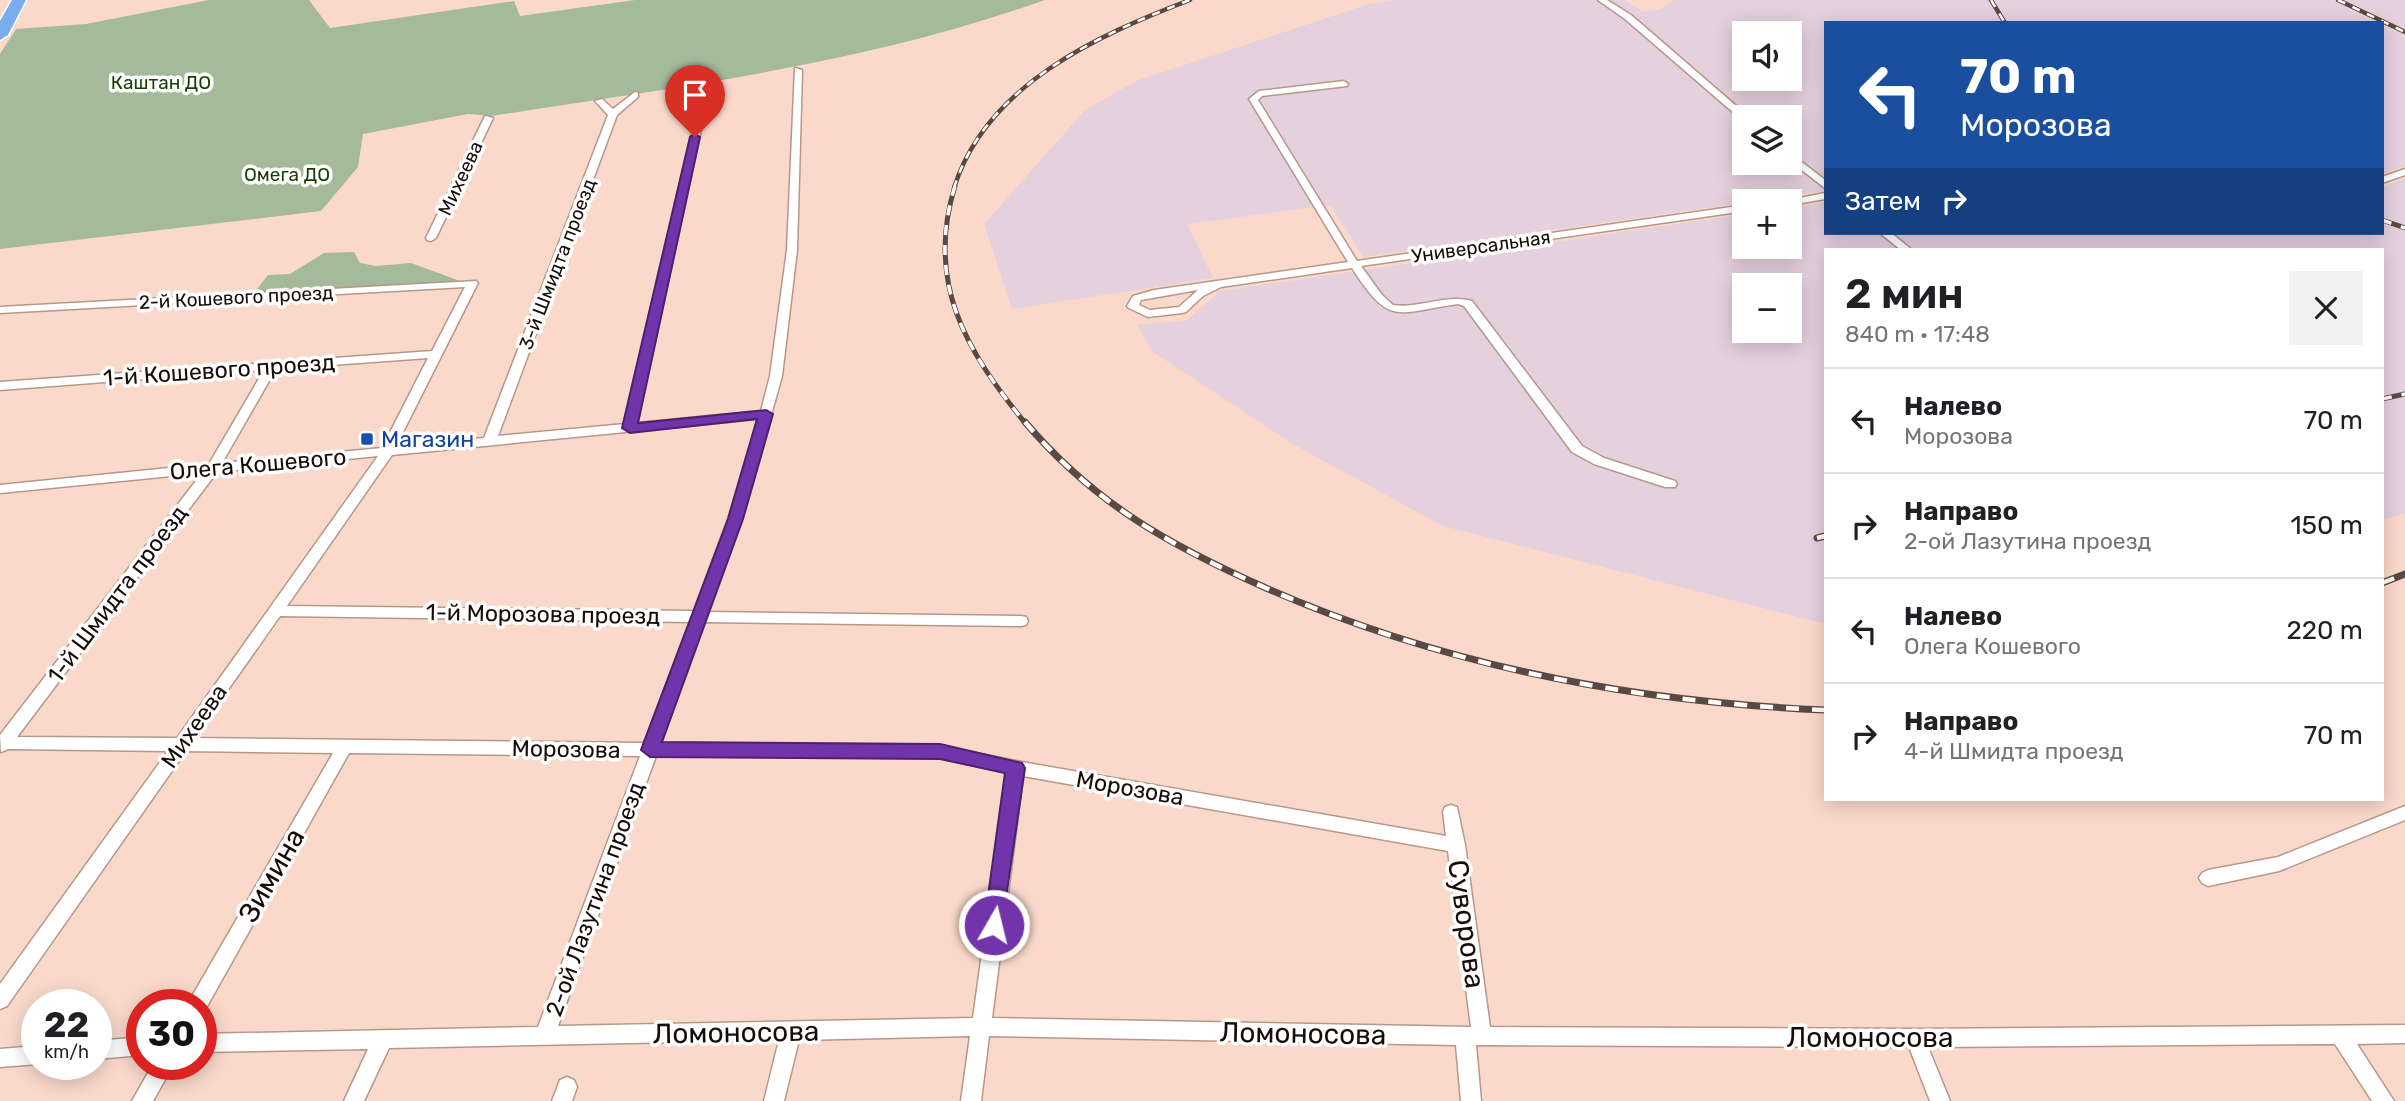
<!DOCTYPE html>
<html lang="ru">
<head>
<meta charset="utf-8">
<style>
  body { margin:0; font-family:Rubik,sans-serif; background:#f2f2f2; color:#202124; height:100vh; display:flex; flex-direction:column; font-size:26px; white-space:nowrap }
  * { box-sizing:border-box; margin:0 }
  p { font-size:23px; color:#757577 }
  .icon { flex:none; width:38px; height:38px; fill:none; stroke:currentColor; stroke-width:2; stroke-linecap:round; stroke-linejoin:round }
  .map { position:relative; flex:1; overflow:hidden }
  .sheet { position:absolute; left:1824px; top:248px; width:560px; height:553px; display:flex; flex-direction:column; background:#fff; border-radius:0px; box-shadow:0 4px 18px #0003 }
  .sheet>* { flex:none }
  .top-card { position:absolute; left:1824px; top:21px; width:560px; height:214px; border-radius:0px; box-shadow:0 4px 18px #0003; background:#1a4fa0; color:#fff; overflow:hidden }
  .controls { position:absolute; left:1732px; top:21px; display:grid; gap:14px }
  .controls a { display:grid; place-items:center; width:70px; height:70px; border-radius:0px; background:#fff; box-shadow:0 4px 18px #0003; font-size:35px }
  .speed { position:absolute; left:21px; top:989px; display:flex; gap:14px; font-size:35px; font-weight:700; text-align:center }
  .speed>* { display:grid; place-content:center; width:91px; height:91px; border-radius:50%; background:#fff; box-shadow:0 4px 18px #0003; line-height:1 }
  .speed small { font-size:18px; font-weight:400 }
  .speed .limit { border:10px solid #d22; background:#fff; color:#111 }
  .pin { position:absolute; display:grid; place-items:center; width:60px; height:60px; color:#fff; margin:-72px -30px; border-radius:50% 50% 50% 0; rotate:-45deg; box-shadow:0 0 7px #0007 }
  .pin .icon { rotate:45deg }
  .me { position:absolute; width:77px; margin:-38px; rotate:8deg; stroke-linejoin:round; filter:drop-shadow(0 0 5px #0008) }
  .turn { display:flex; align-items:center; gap:24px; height:147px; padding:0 21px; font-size:32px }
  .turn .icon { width:91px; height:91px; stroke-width:2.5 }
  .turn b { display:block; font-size:49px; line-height:60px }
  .then { display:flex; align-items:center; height:66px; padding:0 21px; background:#0003; gap:14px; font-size:26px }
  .round { display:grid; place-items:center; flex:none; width:74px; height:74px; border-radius:0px; background:#f2f2f2 }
  .head { display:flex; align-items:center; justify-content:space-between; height:119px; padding:0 21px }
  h1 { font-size:42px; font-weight:600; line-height:52px }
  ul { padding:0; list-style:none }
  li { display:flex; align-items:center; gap:21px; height:105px; padding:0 21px; border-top:2px solid #e0e0e0 }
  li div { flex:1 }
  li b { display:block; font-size:26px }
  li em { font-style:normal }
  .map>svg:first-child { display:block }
  .industrial { fill:#e5d0de; fill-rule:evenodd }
  .green { fill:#a4ba9b }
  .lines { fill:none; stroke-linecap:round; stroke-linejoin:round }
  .street-casing { stroke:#b6988a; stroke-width:3 }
  .highway-casing { stroke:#fff; stroke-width:3 }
  .street { fill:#fff; fill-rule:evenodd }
  .highway { fill:#78aeed; fill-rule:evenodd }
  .rail-far2-casing { stroke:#5a4942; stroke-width:4.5 }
  .rail-far1-casing { stroke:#5a4942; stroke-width:5 }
  .rail-casing { stroke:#5a4942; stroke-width:7 }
  .rail-far2 { stroke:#fff; stroke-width:2.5; stroke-dasharray:8; stroke-linecap:butt }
  .rail-far1 { stroke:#fff; stroke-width:3.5; stroke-dasharray:10; stroke-linecap:butt }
  .rail { stroke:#fff; stroke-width:4.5; stroke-dasharray:13; stroke-linecap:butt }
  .route { fill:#7234aa; stroke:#4a226e; stroke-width:2 }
  .transit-dot { fill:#1a4fb4; stroke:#fff; stroke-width:2.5 }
  .labels { text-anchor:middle; stroke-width:7; stroke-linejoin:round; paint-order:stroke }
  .far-park-label { font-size:19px; fill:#173f00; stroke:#fff }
  .far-street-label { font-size:19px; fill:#170d08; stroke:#fff }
  .street-label { font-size:23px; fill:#170d08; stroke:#fff }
  .transit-label { font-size:23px; fill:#164399; stroke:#fff; text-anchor:start }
  .near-street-label { font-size:28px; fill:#170d08; stroke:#fff }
</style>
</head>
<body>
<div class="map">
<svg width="2405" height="1101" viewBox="0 0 2405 1101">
  <rect width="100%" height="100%" fill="#fad9cb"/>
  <path class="industrial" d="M1393,0H1625L1642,12L1660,9L1674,0H2333L2377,23H1825V191L1363,257L1331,205L1187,224L1213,278L1012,309L984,224L1085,110L1136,81L1369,4ZM1745,33H1790V79H1745ZM1745,117H1790V163H1745Z
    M2344,0H2405V30L2364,11Z
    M2382,25L2405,34V166L2382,174Z
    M2405,178V225L2382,217V187Z
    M1825,202V233H2382V223L2405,230V513L2382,520V250H1825V624L1443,526L1293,444L1153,352L1137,325L1187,320L1220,291L1745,214V247H1790V207ZM1745,285H1790V331H1745Z"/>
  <path class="green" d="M209,0H309L330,28L514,1L520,16L635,0H1045C866,64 678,87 491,116L468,114L363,134L358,167L321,211L0,249V54L16,29L86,24Z
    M354,252L360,263L376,266L411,263L460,281L254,293L268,275L290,274L324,253Z"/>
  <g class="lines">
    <defs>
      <path id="street" d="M1598,0H1607L1631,15L1749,117L1742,120L1625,19Z
        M795,68L802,70L797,250L782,376L742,519L708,612L1021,616L1026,617L1028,621L1026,625L1021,626L704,622L661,743L940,746L1016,761L1446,836L1443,812L1445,807L1451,805L1457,807L1465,845L1490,1027L1915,1029L2405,1025V1043L2357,1044L2394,1101H2372L2335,1044L1928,1047L1950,1101H1930L1909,1047L1476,1045L1481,1101H1461L1456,1045L989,1036L981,1101H961L970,1036L799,1040L784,1101H764L779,1040L389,1048L364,1101H344L368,1049L201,1052V1034L538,1027L640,756L349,753L205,1010L201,1012V1004H189L191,998L333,753L186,751L7,1006L0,1009V984L168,751L8,749L1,752L0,735L202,473L0,493V485L209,464L264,370L0,390V382L432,351L465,287L0,313V307L476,281L478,283L396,446L484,438L608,115L595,101L602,99L613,109L635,92L638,93V97L617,115L498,436L625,424L703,84L707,81L711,84L637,423L761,411L770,376L787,250ZM428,358L382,448L222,463L276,369ZM758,419L728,519L694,611L287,606L392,455ZM378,456L177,738L17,737L217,472ZM280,616L690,622L644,743L194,738ZM656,756L940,758L1007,773L973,1018L558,1026ZM1023,776L1448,851L1471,1027L992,1018Z
        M1344,81L1348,84L1347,86L1262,96L1258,100L1357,261L1745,205V211L1361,266L1382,295L1393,305C1420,309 1445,294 1472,301L1582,446L1604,458L1675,481L1677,484L1675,487H1665L1594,464L1572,452L1464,306L1458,304C1395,313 1390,327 1352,268L1221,287L1203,296L1186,312L1182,313L1148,317L1129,308L1127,306L1133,296L1154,290L1348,262L1249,99L1259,91ZM1198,290L1179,307L1150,310L1139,305L1141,300Z
        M485,116L493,118L436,238L431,241L427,240L426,238Z
        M1790,153L1825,180V188L1790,161Z
        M2405,169V175L2382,183V177Z
        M1825,193V199L1790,205V201H1785Z
        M1880,233H1891L1912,250H1901Z
        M2405,806V820L2279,871L2208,886L2202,883L2199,878L2202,873L2208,870L2278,857Z
        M142,1037V1055L96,1059V1041Z
        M37,1046L38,1064L0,1067V1049Z
        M153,1064H174L153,1101H132Z
        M567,1077L574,1080L577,1087L572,1101H552L560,1080Z"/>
      <path id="highway" d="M12,0H26L8,35L0,40V21Z"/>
    </defs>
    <use href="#street" class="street-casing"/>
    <use href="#highway" class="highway-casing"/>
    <use href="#street" class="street"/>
    <use href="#highway" class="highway"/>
    <defs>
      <path id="rail-far2" d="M1991,0L2005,23
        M2338,0L2405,32
        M954,188C986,85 1098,35 1190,0"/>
      <path id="rail-far1" d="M955,186C925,282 966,351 1026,424
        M2382,220L2405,228
        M2382,399L2405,394"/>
      <path id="rail" d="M1025,422C1095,504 1169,545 1266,588C1444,666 1631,702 1825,710
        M1817,538L1825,536
        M2382,583L2405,574"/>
    </defs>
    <use href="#rail-far2" class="rail-far2-casing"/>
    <use href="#rail-far1" class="rail-far1-casing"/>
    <use href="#rail" class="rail-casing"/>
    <use href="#rail-far2" class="rail-far2"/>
    <use href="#rail-far1" class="rail-far1"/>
    <use href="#rail" class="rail"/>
  </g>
  <path class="route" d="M695,134L700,137L638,423L766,410L773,414L743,519L662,742L940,744L1022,763L1025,768L1001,932L994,934L987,932L984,925L1005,773L940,759L650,757L641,750L728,519L757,419L630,433L622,428L690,137Z"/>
  <rect class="transit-dot" x="360" y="432" width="14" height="14" rx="3.5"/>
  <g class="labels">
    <g class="far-park-label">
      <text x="161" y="89">Каштан ДО</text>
      <text x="287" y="181">Омега ДО</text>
    </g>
    <g class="far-street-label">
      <text transform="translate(460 178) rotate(-65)" y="7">Михеева</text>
      <text transform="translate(1481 246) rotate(-8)" y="7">Универсальная</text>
      <text transform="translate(557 264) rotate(-69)" y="7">3-й Шмидта проезд</text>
      <text transform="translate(236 297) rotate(-3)" y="7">2-й Кошевого проезд</text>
    </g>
    <g class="street-label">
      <text transform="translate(219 370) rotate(-4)" y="8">1-й Кошевого проезд</text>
      <text transform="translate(258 464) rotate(-5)" y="8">Олега Кошевого</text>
      <text transform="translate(117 594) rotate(-53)" y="8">1-й Шмидта проезд</text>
      <text transform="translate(543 614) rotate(1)" y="8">1-й Морозова проезд</text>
      <text transform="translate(194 726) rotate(-55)" y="8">Михеева</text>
      <text transform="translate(566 749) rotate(1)" y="8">Морозова</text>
      <text transform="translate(1130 788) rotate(10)" y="8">Морозова</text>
      <text transform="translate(595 899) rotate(-70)" y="8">2-ой Лазутина проезд</text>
    </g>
    <g class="transit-label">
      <text x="381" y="447">Магазин</text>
    </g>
    <g class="near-street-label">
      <text transform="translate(271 875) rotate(-60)" y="10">Зимина</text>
      <text transform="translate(1467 924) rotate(82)" y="10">Суворова</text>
      <text transform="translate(736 1032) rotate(-1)" y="10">Ломоносова</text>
      <text transform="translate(1303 1033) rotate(1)" y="10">Ломоносова</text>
      <text x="1870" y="1047">Ломоносова</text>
    </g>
  </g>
</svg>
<div class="controls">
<a><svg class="icon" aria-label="sound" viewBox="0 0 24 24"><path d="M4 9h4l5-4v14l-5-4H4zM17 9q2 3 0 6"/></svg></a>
<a><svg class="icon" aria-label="layers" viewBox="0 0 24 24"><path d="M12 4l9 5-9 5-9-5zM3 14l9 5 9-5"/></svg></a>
<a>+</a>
<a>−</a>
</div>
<div class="speed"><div>22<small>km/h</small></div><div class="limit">30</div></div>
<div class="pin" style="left:695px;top:137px;background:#d93025"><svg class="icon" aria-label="arrive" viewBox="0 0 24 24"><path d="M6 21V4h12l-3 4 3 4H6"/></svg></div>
<svg class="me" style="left:994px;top:925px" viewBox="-20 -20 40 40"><circle r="17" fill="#7234aa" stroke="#fff" stroke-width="3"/><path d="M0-11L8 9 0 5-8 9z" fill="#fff"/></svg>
<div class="top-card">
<div class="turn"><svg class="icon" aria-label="left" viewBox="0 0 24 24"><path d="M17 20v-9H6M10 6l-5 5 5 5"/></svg><div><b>70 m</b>Морозова</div></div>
<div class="then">Затем<svg class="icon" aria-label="right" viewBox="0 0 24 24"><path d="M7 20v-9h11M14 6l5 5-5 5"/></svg></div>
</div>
<section class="sheet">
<div class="head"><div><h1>2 мин</h1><p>840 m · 17:48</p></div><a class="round"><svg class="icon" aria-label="close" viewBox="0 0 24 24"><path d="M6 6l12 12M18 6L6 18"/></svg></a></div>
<ul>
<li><svg class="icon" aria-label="left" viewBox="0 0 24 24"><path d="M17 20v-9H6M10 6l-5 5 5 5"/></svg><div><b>Налево</b><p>Морозова</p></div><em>70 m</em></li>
<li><svg class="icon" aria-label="right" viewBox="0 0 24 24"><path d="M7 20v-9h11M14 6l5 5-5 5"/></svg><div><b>Направо</b><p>2-ой Лазутина проезд</p></div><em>150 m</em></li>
<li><svg class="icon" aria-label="left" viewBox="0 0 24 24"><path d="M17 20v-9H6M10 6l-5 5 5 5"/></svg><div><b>Налево</b><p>Олега Кошевого</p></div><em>220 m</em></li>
<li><svg class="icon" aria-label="right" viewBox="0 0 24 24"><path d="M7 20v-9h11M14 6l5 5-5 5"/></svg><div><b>Направо</b><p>4-й Шмидта проезд</p></div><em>70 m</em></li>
</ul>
</section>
</div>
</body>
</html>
